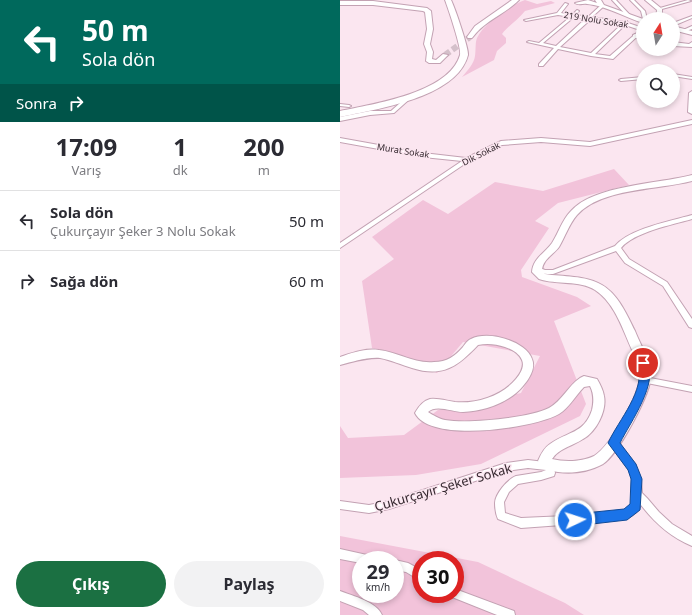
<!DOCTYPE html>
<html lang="tr">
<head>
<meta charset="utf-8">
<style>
  body { margin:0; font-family:"Noto Sans",sans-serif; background:#f2f2f3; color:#2b2b33; height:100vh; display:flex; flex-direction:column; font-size:15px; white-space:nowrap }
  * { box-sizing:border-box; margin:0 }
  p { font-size:13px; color:#7c7c81 }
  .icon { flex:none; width:22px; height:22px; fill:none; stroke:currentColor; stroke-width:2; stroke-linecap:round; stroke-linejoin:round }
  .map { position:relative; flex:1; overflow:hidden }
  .panel { display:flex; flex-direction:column; background:#fff; width:340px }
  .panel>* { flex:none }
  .banner { background:#00695c; color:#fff; overflow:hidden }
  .needle { width:26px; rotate:11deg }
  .fabs { position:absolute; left:296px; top:12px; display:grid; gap:8px }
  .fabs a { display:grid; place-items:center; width:44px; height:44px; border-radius:50%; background:#fff; box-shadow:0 2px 6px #0003; font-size:20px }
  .speed { position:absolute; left:12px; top:551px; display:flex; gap:8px; font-size:20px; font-weight:700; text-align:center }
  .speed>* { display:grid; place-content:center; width:52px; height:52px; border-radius:50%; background:#fff; box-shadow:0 2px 6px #0003; line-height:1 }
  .speed small { font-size:10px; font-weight:400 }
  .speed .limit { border:6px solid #d22; background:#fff; color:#111 }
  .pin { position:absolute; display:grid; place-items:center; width:34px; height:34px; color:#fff; margin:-17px; border:2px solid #fff; border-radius:50%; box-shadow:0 1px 4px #0007 }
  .me { position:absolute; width:44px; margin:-22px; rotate:86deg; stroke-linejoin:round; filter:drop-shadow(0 0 3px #0008) }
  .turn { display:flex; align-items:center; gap:14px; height:84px; padding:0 16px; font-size:18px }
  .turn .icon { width:52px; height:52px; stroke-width:2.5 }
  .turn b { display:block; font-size:28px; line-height:34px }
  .then { display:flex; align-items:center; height:38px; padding:0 16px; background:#0003; gap:8px; font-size:15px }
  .eta { display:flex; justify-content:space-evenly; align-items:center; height:68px; text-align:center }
  .eta b { font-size:24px; font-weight:700; line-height:28px }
  .primary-button { display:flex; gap:8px; margin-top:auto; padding:8px 16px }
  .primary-button a { flex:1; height:46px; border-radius:24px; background:#1b7042; color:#fff; font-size:16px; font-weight:700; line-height:46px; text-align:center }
  .primary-button a+a { background:#f2f2f3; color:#2b2b33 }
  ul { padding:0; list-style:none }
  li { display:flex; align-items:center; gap:12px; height:60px; padding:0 16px; border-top:1px solid #e1e1e2 }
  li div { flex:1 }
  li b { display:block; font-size:15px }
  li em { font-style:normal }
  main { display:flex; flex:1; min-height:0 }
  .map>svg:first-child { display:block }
  .green { fill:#f2c3da; fill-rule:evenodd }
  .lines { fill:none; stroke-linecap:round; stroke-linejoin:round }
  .secondary-tunnel { stroke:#d4c0ca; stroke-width:6; stroke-dasharray:6 3; stroke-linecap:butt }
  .street-casing { stroke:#c3a2b3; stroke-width:2 }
  .secondary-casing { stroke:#c3a2b3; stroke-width:2 }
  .primary-casing { stroke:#c3a2b3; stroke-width:2 }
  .street { fill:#fff; fill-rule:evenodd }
  .secondary { fill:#fff; fill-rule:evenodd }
  .primary { fill:#fff; fill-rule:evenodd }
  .route { fill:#1a73e8; stroke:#114b97 }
  .labels { text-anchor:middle; stroke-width:3; stroke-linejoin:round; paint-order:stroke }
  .far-street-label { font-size:9px; fill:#362930; stroke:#fbe6f0 }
  .near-street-label { font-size:13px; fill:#362930; stroke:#fbe6f0 }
</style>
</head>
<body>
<main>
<section class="panel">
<div class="banner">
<div class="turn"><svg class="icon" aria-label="left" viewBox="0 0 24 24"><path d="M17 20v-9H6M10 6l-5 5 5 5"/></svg><div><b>50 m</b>Sola dön</div></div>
<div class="then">Sonra<svg class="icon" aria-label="right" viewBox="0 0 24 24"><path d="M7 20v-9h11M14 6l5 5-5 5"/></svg></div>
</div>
<div class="eta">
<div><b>17:09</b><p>Varış</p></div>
<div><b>1</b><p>dk</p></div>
<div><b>200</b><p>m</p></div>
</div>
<ul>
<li><svg class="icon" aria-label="left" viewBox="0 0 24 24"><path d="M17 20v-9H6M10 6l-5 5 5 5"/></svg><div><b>Sola dön</b><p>Çukurçayır Şeker 3 Nolu Sokak</p></div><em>50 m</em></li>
<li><svg class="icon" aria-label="right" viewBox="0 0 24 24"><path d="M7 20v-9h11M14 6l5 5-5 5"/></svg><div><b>Sağa dön</b></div><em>60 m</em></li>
</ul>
<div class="primary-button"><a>Çıkış</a><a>Paylaş</a></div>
</section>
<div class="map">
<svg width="352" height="615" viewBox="0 0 352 615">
  <rect width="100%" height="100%" fill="#fbe6f0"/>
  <path class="green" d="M185,0L197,4L211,1L215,3L185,11C178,20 169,25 162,34L166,38V43L157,51L154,60L122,77C127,71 134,64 135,56C136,50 135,43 137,38C144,23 170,5 185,0Z
    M274,169L289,185L218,203L195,221L209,228L181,270L182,277L237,297L251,306L214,321L246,404L240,416L141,464L76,475L0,478V426L8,438L64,435L98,410L181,393L200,356L123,342L97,373L32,348L22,281L54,259L32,237L83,200L108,214L155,182L203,191Z
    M0,536L138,562L225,603L244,615H0ZM21,560H55V594H21ZM81,560H115V594H81Z"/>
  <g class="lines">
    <path class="secondary-tunnel" d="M105,55L130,37"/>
    <defs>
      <path id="street" d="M272,0H276L290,15V17H288Z
        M290,0H294L305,11L307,19H303L301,11Z
        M348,0L351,1L322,9L320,8Z
        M225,3L228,4L221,13L232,15L237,10L239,11L236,15L248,17L261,5H263V7L252,17L284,22L287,21L288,23L303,28V31L273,59L251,56L218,49L203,66H199V64L214,48L187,42L189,41L199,43L230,17L218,15L186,21L184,20L217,13ZM234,17L245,19L216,46L203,43ZM250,20L282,24L251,53L220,47ZM285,25L300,30L270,56L255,54Z
        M352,16V18L333,26V23Z
        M352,26V29L343,32L341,31Z
        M333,74L352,77V79L333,76Z
        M303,77V79L281,81L279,80L281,79Z
        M69,95L73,96L54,113L30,115L0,121V117L30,111H51Z
        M0,104L9,105L11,106L9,107L0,106Z
        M352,120V124L250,146L201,142L162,145L129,161L0,248V243L122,161L83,157L0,142V138L83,153L126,158L161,141L201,138L250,142Z
        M352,215V219C332,225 294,232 281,248L289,259L327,282L352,319V328L349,327L323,286L285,263L276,251L213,274C206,274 199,274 194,269L197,267L205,270H213L275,246C289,229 330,221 352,215Z
        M305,377L352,386V392L302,382L301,380L302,378Z
        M274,439L277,440L295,464L301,479L302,493L307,498L319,512L332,524L352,536V546C330,537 315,523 301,505C299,511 293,516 287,518L249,523L181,528L158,519C156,515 155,508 155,503C155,494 168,479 176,476L201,472L206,470L188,468L166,471L49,509L29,513L0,509V501L29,505L49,501L166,463L188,460L213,463L215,473L214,476L201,480L178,484L169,492L164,502L165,513L181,518L249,515L285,510L292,504L294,494L293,479L289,470L271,446L270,443L271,440Z
        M0,549L27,555L30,557L32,560H21V563L0,559Z
        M55,560L68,563L81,570V581L66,572L55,570Z
        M115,589L174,611L175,615H157L112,597L110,594H115Z
        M0,591C13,596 37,602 42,615H29L23,610L0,601Z"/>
      <path id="secondary" d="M172,0H179C164,15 145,20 132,38H128L127,37L135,26Z
        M248,0L257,3L255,0H261L264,5L303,19V23C286,18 265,5 247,4C243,3 239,6 235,3Z
        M305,0H311L322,9V19H316L317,10Z
        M0,1H33L87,8L91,11L93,29L90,44L93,52L92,59L96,60L103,54L108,55L100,63H89L86,61L87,52L84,44L87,29L85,12L83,11L33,5H0Z
        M333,26L352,31V35L333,30Z
        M295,34L303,36V40L293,37V35Z
        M333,42L349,44L352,42V47L333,46Z
        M352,91V114L348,112L349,93Z
        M352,175V181C318,190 261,188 237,215C229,224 225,237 219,247C213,255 202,260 202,271L205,274C223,277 245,275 262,285C278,294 287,315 295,331C300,344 310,360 311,374C312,392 278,455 263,464C250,471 233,474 218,472C211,471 201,468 198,461C201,454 204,448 210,444C228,431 244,434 252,410C254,401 254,394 250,386L244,387C235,396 229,408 219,414C195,428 90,444 75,413C79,406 83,401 90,399C99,398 107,401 115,402C136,404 162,396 176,379C180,374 185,367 182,360C179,353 171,349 165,347C156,344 147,343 138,345C118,366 103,378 72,368C62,365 51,360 40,358C26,357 13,362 0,365V357C12,353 25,348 39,350C58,352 74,364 94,362C107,362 115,356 123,347C125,344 128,340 131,339C148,330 186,341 192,359C196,369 189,379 183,386C169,403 144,411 123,412C113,412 96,404 88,412C93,415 99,419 105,420C128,424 189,418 209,408C222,401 228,386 240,378L244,376L257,379C260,384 263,390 264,396C267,411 256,432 243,439C233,446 219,448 212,459C224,462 242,462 254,456C270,447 300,394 300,375C300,367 296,360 293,352C283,331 276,304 255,290C240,280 216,285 199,279L192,272C193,258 205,253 212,243C219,232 222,220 231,211C254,185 318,184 352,175Z"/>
      <path id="primary" d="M105,0H111C115,8 129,49 128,55C117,98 36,109 0,117V111C33,104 109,93 120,55C122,49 108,8 105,0Z"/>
    </defs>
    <use href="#street" class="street-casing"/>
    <use href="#secondary" class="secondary-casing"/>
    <use href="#primary" class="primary-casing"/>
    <use href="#street" class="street"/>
    <use href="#secondary" class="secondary"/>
    <use href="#primary" class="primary"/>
  </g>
  <path class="route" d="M303,359L307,360C319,383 291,421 280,443L296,464L302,479L300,510L287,520L235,526L231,524L229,520L231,516L235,514L284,509L290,504L291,479L288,470L268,443C279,419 306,391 298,363Z"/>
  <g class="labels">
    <g class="far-street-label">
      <text transform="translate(256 20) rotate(9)" y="3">219 Nolu Sokak</text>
      <text transform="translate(63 151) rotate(9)" y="3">Murat Sokak</text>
      <text transform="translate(141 154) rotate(-27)" y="3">Dik Sokak</text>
    </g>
    <g class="near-street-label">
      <text transform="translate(103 487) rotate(-16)" y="5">Çukurçayır Şeker Sokak</text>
    </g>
  </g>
</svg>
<div class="fabs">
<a><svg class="needle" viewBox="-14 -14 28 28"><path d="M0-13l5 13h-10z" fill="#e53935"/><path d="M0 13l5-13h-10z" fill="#7c7c81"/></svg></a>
<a><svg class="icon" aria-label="search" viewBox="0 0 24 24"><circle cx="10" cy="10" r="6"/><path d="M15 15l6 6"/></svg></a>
</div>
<div class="speed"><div>29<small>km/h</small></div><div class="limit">30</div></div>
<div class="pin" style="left:303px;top:363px;background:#d93025"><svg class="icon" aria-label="arrive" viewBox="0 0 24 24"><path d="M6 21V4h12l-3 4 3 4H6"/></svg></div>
<svg class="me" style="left:235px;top:520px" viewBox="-20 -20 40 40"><circle r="17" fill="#1a73e8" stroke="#fff" stroke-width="3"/><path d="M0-11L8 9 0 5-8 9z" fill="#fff"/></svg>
</div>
</main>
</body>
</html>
